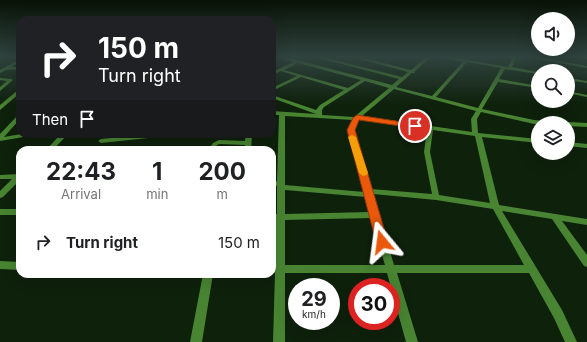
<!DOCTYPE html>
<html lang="en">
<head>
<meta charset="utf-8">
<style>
  body { margin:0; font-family:Inter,sans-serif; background:#f6f6f6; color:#202124; height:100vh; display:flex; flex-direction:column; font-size:15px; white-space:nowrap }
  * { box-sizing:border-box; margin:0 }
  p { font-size:13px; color:#757577 }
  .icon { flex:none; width:22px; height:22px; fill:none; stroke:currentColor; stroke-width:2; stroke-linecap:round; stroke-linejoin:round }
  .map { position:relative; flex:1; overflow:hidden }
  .panel { position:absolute; left:16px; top:146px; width:260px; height:132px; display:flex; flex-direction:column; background:#fff; border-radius:12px; box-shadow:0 4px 16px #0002 }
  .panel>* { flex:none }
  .guide { position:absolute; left:16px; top:16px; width:260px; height:122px; border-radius:12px; box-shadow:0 4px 16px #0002; background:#202124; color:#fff; overflow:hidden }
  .fabs { position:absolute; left:531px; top:12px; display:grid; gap:8px }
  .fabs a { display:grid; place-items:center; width:44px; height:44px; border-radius:50%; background:#fff; box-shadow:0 4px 16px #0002; font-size:20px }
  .speed { position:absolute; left:288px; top:278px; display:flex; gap:8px; font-size:20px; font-weight:700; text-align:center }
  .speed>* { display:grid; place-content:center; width:52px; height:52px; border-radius:50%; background:#fff; box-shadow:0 4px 16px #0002; line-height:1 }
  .speed small { font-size:10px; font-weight:400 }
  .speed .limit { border:6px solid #d22; background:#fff; color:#111 }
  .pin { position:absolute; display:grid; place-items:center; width:34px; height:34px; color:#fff; margin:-17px; border:2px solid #fff; border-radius:50%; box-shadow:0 1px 4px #0007 }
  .me { position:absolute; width:44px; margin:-22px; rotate:344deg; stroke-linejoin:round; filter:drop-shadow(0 0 3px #0008) }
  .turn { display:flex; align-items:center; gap:14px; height:84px; padding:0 16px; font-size:18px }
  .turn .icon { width:52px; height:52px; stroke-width:2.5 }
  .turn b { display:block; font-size:28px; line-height:34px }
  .then { display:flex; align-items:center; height:38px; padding:0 16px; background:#0003; gap:8px; font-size:15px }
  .eta { display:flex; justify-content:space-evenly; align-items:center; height:68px; text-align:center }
  .eta b { font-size:24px; font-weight:700; line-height:28px }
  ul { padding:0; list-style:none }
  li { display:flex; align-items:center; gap:12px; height:56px; padding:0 16px }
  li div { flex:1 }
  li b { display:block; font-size:15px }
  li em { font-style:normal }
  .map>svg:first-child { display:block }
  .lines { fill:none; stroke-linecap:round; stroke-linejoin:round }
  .minor { fill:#488432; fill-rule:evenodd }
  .rail { stroke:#f6c300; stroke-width:1.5; stroke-dasharray:3.5 3; stroke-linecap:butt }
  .route { fill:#ea580c; stroke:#983908 }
  .slow { fill:#f59e0b }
</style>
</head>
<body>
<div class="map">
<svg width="587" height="342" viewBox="0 0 587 342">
  <rect width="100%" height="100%" fill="#0e210b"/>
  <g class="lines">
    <path class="minor" d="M278,57H286L392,85L399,79L315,57H323L402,77L408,72L352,57H360L411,70L426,57H431L415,71V73H412L396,87L432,96L463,62L440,57H452L508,67L513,57H517L512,67L538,72V74L505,69L499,79L538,86V88L498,82L482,109L534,120L547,121L550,123L534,124L481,112L477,119L478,133L538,139V143L482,137L499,205L587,219V225L562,221L587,255V267L584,266L552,219L502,211L562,310L577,342H565L554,318L529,273H397L418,342H406L387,273H285V342H273L275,273H272V265H275L276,220H272V214H277V186L272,185V181H277L279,115H272V111L316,114L272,98V95L316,110L320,105L344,90L301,77L272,91V88L297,76L281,71L272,75V72L294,62ZM467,62L501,68L478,108L436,97ZM298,63L361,80L348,88L284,70ZM365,81L389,88L354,117L322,115V110L324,107ZM394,89L476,111L471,119L472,132L362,116ZM285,116L353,120L350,128L349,136L364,192L285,185ZM360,119L427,129L424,152L432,194L371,189L355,136V128ZM433,130L475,136L490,203L439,195L430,152ZM285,190L366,197L370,212L285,214ZM373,194L436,200L493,209L524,265H394ZM371,218L385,265H285V220Z
      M526,57H538L587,66V68Z
      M20,59V62L11,67H20V69L6,70L0,73V70Z
      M0,78L11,79L13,80L0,91V87L7,81L0,80Z
      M568,78L587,81V83L568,80Z
      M18,90H20V93L0,110V105Z
      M568,91L587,95V97L568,93Z
      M20,114V119L4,137L21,134H36L35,135L0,141V134L18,115Z
      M568,122L587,123V127L568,126V123H566Z
      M42,134H80L77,136H66L53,150H46L59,136H45Z
      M150,134H170L167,136L101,143L98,141L101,139Z
      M246,134H252L251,150H245V145L220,144L217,145L214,150H208L213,143L219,140L245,141Z
      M568,142L587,144V148L568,146Z
      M20,174V180L3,197L0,198V191L12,179H0V175Z
      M0,209H20V215H0Z
      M0,261L20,262V270L0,269Z
      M203,274H213L202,342H190Z"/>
    <path class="rail" d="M585,57L587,58"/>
  </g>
  <linearGradient id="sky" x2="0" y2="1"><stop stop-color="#081206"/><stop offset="0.54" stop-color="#30433f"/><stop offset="1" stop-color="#30433f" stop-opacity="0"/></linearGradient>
  <rect width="587" height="105" fill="url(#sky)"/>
  <path class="route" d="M357,115L415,124L419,126L415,128L359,120L355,130L388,242L386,245H378L376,242L347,130L353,118Z"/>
  <path class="slow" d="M352,135L356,137L368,173L367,175L363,176L359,173L348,137Z"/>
</svg>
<div class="fabs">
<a><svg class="icon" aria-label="sound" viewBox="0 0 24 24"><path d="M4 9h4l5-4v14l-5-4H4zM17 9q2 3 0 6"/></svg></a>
<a><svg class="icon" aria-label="search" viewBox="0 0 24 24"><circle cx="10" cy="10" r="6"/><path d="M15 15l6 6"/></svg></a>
<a><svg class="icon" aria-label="layers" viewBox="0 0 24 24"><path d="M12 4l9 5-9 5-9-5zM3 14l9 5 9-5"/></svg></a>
</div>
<div class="speed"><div>29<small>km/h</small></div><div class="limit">30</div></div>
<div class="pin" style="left:415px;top:126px;background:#d93025"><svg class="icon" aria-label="arrive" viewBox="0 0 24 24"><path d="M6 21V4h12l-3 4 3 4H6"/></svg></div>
<svg class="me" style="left:382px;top:242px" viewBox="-20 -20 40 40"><path d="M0-17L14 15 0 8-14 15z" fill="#ea580c" stroke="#fff" stroke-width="4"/></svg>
<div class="guide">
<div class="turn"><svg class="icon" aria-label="right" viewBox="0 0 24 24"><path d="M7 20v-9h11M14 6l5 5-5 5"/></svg><div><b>150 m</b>Turn right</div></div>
<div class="then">Then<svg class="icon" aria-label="arrive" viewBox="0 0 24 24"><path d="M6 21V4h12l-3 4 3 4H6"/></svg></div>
</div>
<section class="panel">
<div class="eta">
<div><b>22:43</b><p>Arrival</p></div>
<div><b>1</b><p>min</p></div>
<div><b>200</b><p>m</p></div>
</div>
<ul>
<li><svg class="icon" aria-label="right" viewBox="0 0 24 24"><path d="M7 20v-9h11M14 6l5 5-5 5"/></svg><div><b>Turn right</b></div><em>150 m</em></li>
</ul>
</section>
</div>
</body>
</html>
